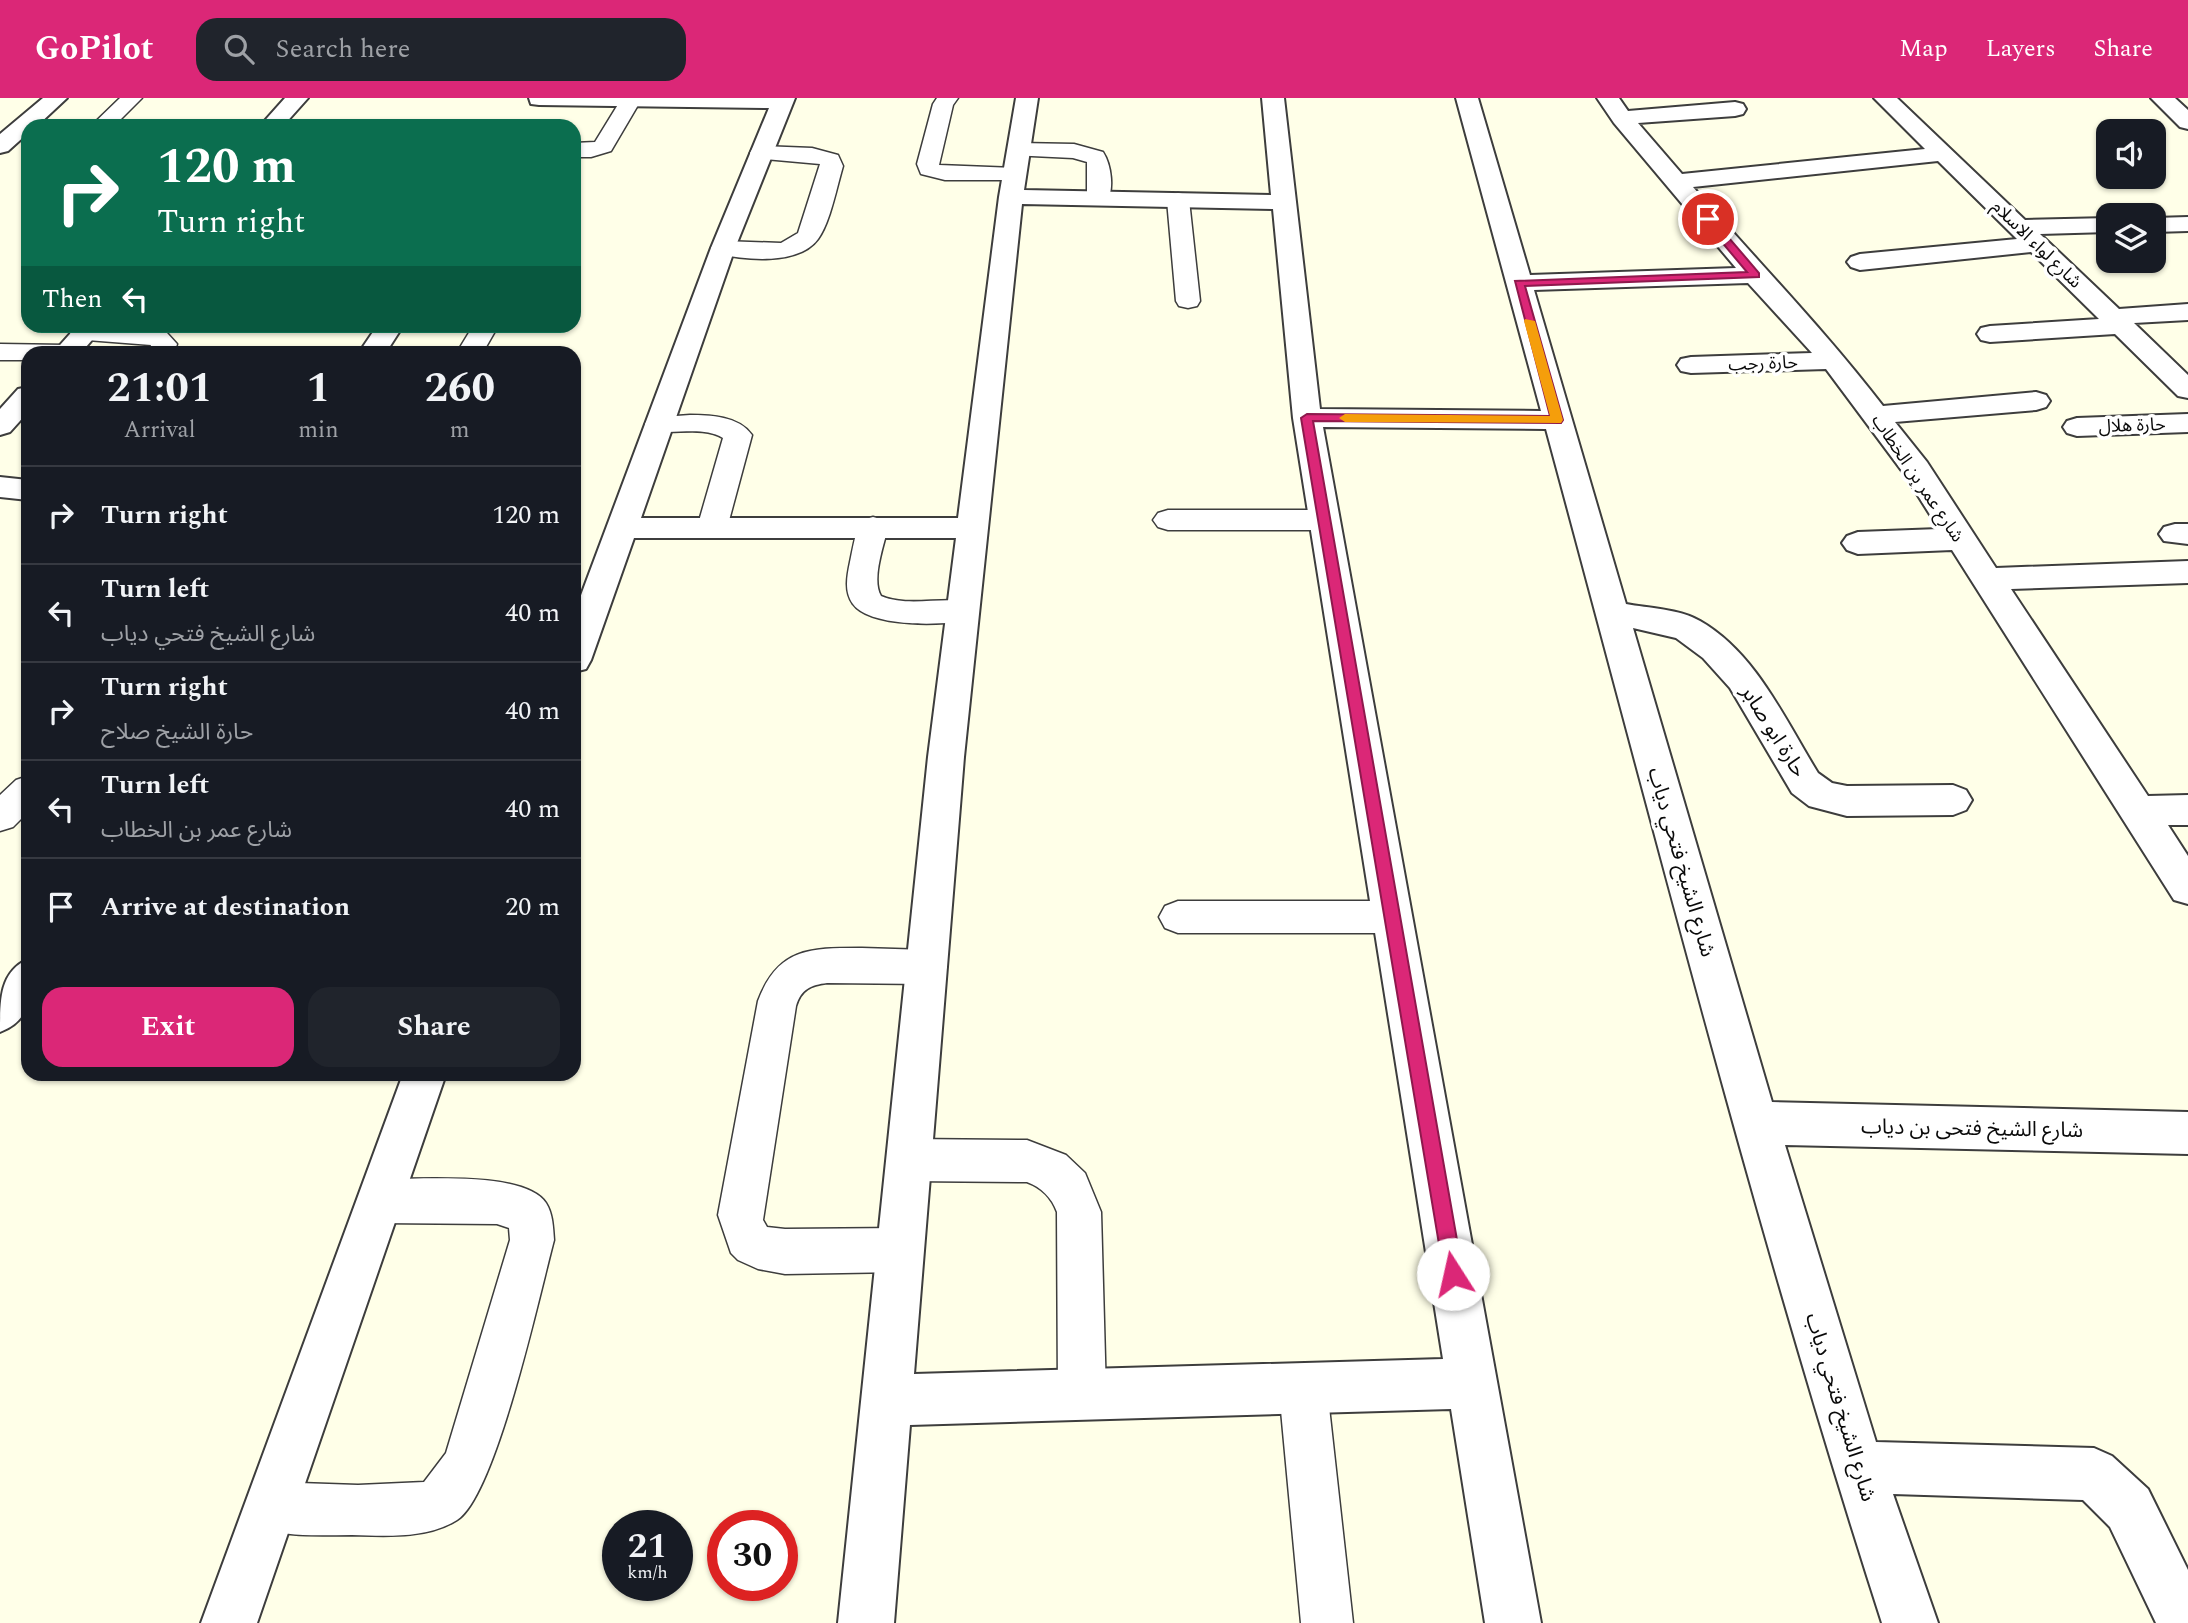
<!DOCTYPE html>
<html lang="en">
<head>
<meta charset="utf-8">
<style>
  body { margin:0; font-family:Spectral,"Noto Sans Arabic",serif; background:#20242c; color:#f1f3f6; height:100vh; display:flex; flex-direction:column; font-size:26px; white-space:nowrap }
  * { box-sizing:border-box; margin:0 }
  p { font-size:23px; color:#9ea1a6 }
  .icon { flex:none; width:38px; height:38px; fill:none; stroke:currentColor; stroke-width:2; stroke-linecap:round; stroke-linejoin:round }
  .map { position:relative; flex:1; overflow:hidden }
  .drawer { position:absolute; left:21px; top:248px; width:560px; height:735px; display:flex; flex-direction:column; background:#171b24; border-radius:21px; box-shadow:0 2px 5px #0004 }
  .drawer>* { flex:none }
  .banner { position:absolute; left:21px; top:21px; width:560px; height:214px; border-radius:21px; box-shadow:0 2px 5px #0004; background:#0b6e4f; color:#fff; overflow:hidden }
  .tools { position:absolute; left:2096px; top:21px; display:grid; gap:14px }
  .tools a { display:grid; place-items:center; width:70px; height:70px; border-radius:14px; background:#171b24; box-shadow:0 2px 5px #0004; font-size:35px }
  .speed { position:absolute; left:602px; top:1412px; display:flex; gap:14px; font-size:35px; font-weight:700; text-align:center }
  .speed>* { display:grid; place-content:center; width:91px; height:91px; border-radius:50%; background:#171b24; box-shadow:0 2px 5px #0004; line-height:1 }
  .speed small { font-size:18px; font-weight:400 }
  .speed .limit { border:10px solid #d22; background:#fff; color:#111 }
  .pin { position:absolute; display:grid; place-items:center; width:60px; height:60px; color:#fff; margin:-30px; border:4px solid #fff; border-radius:50%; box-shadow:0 2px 7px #0007 }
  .me { position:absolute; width:77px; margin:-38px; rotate:350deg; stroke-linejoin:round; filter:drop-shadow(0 0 5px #0008) }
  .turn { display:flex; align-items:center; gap:24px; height:147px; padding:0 21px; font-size:32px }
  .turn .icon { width:91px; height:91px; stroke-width:2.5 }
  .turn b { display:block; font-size:49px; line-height:60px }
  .then { display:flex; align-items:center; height:66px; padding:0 21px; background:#0003; gap:14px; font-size:26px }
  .eta { display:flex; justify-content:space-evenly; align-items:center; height:119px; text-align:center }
  .eta b { font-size:42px; font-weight:700; line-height:49px }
  .action { display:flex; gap:14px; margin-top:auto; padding:14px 21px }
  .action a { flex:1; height:80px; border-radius:21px; background:#db2777; color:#fff; font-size:28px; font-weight:700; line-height:80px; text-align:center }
  .action a+a { background:#20242c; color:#f1f3f6 }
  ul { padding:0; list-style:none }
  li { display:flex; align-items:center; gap:21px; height:98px; padding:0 21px; border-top:2px solid #363941 }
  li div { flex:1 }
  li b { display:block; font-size:26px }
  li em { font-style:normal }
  header { display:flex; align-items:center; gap:42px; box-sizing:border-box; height:98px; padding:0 35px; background:#db2777; color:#fff }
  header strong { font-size:33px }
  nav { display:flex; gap:38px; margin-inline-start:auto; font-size:24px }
  .search { width:490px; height:63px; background:#20242c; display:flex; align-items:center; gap:18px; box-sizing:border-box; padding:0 24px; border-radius:21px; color:#9ea1a6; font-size:26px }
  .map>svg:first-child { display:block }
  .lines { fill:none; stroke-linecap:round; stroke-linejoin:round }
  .lane-casing { stroke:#3d3d3d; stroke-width:3 }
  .street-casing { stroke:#3d3d3d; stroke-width:4 }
  .lane { fill:#fff; fill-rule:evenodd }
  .street { fill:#fff; fill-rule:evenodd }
  .route { fill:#db2777; stroke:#8e194d; stroke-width:2 }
  .slow { fill:#f59e0b }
  .labels { text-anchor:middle; stroke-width:7; stroke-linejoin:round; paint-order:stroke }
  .far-street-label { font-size:18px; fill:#0a0a0a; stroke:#fff }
  .street-label { font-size:21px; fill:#0a0a0a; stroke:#fff }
</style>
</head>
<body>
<header>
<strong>GoPilot</strong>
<div class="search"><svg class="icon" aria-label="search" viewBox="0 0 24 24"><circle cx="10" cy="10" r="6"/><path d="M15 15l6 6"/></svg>Search here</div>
<nav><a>Map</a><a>Layers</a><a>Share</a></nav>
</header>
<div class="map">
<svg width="2188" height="1525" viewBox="0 0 2188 1525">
  <rect width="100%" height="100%" fill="#ffffe8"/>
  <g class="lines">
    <defs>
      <path id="lane" d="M120,0H142L114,28H91Z
        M622,0L641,2L611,53L591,59H574V45L595,44Z
        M937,0H958L953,7L939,67L1015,70L1023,72L1026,77L1023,82H945L921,76L917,66L933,6Z
        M1019,45L1074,46L1103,54C1111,66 1115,92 1106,105H1090L1087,100V64L1073,60L1011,57L1008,52L1011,47Z
        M761,48L812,50L838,57L843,68C837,88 830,125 818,141C798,168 744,162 715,155L711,150L715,145L723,143L781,145L798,135L820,66L753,60L750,55L753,50Z
        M1178,95L1186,97L1189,102L1200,203L1197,208L1188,210L1179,208L1176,203L1167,102L1170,97Z
        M83,228L158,232L167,235L177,246L174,256H148L151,247L74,241L70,236L74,231Z
        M473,228H498L482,256H456Z
        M0,246L65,247L74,249L78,255L28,256V262H0Z
        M690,317C710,317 739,318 752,337L727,430L723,437L712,440L701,437L697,430L723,340C701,327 673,338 649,332L645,326L649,320Z
        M1168,412H1324L1334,415L1339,422L1334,429L1324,432H1168L1158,429L1153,422L1158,415Z
        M873,419L884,422L888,429C884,447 871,481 881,498C910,510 944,497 973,505L978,513L973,521C947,528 870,530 853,506C844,494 847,478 850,464C853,450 855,434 862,422Z
        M28,678V714L13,729L0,733V697L16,682Z
        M1178,803H1392L1405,808L1411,819L1405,830L1392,835H1178L1165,830L1159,819L1165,808Z
        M862,850L927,852L941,857L947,869L941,881L927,886L827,885C811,887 801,891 796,908L763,1122L767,1129L785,1131L900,1130L916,1136L922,1152L916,1168L900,1174L785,1176L758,1171L738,1162L731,1155L718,1117L758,903C778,849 811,850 862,850Z
        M909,1041L1027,1042L1066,1057L1085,1075L1101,1114L1106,1296L1099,1313L1082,1320L1065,1313L1058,1296L1057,1114C1052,1100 1041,1089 1027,1084L909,1083L894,1077L887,1062L894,1047Z
        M379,1081C417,1082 524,1072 546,1105C553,1116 553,1130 554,1142C540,1194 496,1398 457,1422C427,1441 386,1438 352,1437C319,1437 283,1440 252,1427L245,1409L252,1391L270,1384L358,1387L424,1384L446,1355L510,1142L509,1130L497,1126L379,1125L363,1118L357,1103L363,1088Z
        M1303,1267L1320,1274L1327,1291L1353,1525H1301L1279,1291L1286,1274Z"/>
      <path id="street" d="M43,0H67L37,28H28V35L8,53L0,55V36Z
        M285,0H308L283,28H260Z
        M529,0H795L735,150L641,420H958L999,99L1016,0H1038L1024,92L1271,97L1262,0H1284L1320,311L1541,313L1456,0H1478L1530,177L1736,170L1614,25L1597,0H1619L1628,13L1735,4L1743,6L1746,11L1743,16L1735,18L1638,25L1682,76L1925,51L1874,0H1897L2025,122L2109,120V134L2040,136L2119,211L2188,206V222L2134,225L2188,277V300L2178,298L2115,236L1990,244L1981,242L1977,236L1981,230L1990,228L2099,221L2031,154L1860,172L1851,169L1847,164L1851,159L1860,156L2017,141L1938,63L1693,89C1756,162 1824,231 1883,308L2036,294L2046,297L2050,303L2046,309L2036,312L1895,324L1927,364L1996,470L2188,463V485L2011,491L2148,698L2188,697V727H2168L2188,758V806L2174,802L1952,452L1858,456L1847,452L1842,445L1847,438L1858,434L1939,431L1905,377L1826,271L1691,275L1681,273L1677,267L1681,261L1691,259L1812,255L1748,185L1534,192L1626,506C1648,510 1680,511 1700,523C1756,555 1785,622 1818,675L1832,685L1847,688L1953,687L1966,692L1972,702L1966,712L1953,717L1847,718L1809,708L1792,695L1730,590L1703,560L1676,540L1633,530L1772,1004L2188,1014V1056L1785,1047L1876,1344L2094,1350L2112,1358L2148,1391L2188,1472V1525H2156L2110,1429L2083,1402L1893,1396L1938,1525H1882C1755,1131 1654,729 1546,331L1323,329L1541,1525H1485L1451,1311L910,1327L894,1525H838L928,659L956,440H634L591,562L586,571L574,574V516L711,150L769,10L539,7L531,6ZM1022,106L1273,111L1293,320L1443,1261L914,1276L964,659Z
        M2151,0H2175L2188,12V31L2180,29Z
        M2188,119V133L2154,134V120Z
        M77,228H104L80,256H52Z
        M377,228H403L385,256H358Z
        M28,289V314L10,334L0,337V311L18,291Z
        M2188,316V334L2077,338L2067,335L2063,329L2067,323L2077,320Z
        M0,379L28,382V402L0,399Z
        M2175,426H2188V446L2164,443L2159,436L2164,429Z
        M28,861C28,893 36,920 0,934C0,901 0,874 28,861Z
        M403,976H446L257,1525H201Z"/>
    </defs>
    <use href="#lane" class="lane-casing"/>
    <use href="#street" class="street-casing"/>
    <use href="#lane" class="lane"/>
    <use href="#street" class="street"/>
  </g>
  <path class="route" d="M1704,119H1711L1759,175V179L1525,188L1563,322L1561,325L1313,323L1463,1176L1460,1183L1453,1186L1446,1183L1444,1176L1301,320L1307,316L1550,318L1515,183L1747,174L1704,123Z"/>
  <path class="slow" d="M1525,221L1535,223L1563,322L1561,325L1345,324L1339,320L1345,316L1550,318L1524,223Z"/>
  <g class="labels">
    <g class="far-street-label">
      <text transform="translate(2037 146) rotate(44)" y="6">شارع لواء الاسلام</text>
      <text transform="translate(1763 265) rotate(-2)" y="6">حارة رجب</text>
      <text transform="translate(2132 327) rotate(-2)" y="6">حارة هلال</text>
      <text transform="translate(1918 380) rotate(56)" y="6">شارع عمر بن الخطاب</text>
    </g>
    <g class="street-label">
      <text transform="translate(1774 633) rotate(58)" y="7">حارة ابو صابر</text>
      <text transform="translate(1682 764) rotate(74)" y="7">شارع الشيخ فتحي دياب</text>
      <text transform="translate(1972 1030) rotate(1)" y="7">شارع الشيخ فتحى بن دياب</text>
      <text transform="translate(1841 1309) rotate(73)" y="7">شارع الشيخ فتحي دياب</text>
    </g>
  </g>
</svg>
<div class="tools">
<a><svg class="icon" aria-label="sound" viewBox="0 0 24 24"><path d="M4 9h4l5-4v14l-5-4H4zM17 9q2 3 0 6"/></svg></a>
<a><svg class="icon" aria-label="layers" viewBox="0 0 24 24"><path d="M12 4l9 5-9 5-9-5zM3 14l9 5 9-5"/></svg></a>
</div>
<div class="speed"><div>21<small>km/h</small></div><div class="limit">30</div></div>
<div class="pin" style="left:1708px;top:121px;background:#d93025"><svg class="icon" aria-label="arrive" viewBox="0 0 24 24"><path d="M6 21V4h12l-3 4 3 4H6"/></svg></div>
<svg class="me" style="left:1453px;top:1176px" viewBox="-20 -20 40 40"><circle r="19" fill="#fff"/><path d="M0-13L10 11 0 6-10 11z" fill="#db2777"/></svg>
<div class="banner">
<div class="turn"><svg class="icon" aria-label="right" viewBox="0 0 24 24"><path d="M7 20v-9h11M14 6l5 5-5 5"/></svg><div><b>120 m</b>Turn right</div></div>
<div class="then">Then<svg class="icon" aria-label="left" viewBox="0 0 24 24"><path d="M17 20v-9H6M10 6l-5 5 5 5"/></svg></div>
</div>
<section class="drawer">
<div class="eta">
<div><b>21:01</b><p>Arrival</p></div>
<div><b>1</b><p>min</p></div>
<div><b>260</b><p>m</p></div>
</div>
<ul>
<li><svg class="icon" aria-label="right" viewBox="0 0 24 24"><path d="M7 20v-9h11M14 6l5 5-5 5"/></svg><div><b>Turn right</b></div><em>120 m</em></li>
<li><svg class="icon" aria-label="left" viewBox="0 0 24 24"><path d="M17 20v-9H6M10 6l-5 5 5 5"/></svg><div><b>Turn left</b><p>شارع الشيخ فتحي دياب</p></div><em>40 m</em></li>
<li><svg class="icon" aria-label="right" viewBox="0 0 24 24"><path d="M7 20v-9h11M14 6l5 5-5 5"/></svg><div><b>Turn right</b><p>حارة الشيخ صلاح</p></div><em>40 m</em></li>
<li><svg class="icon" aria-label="left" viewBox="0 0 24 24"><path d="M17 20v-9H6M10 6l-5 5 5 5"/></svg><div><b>Turn left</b><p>شارع عمر بن الخطاب</p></div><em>40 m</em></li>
<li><svg class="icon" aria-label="arrive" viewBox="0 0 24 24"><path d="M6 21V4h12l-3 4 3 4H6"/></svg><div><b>Arrive at destination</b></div><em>20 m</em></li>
</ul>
<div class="action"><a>Exit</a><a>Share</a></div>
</section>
</div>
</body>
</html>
